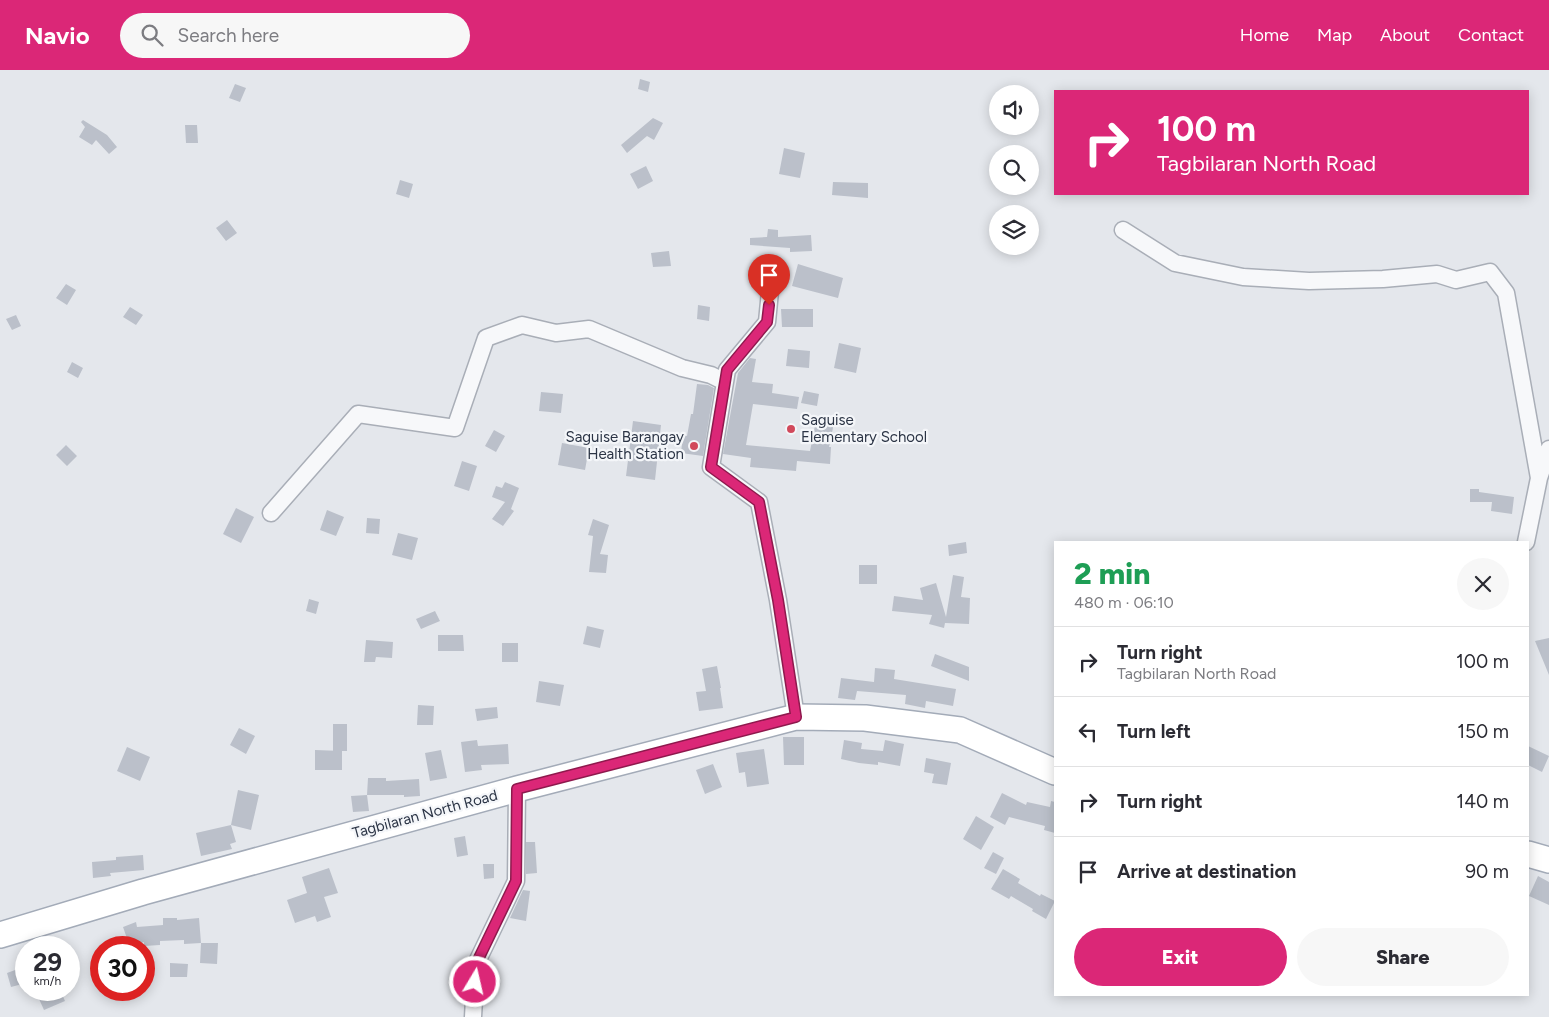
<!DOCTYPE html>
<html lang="en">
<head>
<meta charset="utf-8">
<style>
  body { margin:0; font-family:Figtree,sans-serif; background:#f7f7f7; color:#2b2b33; height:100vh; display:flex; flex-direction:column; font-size:19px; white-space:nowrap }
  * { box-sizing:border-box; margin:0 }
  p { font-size:16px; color:#7c7c81 }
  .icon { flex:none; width:28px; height:28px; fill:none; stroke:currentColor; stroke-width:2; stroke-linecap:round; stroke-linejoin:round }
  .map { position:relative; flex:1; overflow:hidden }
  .panel { position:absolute; left:1054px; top:471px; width:475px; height:455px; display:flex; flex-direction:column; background:#fff; border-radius:0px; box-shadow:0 2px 12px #0003 }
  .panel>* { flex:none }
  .hud { position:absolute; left:1054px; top:20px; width:475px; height:105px; border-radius:0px; box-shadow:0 2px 12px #0003; background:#db2777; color:#fff; overflow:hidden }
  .fabs { position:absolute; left:989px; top:15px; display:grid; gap:10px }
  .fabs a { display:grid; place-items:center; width:50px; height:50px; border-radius:50%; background:#fff; box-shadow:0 2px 12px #0003; font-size:25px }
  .speed { position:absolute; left:15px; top:866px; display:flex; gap:10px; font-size:25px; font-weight:700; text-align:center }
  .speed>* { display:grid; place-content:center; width:65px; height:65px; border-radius:50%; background:#fff; box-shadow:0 2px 12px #0003; line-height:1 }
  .speed small { font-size:12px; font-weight:400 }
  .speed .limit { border:8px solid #d22; background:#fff; color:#111 }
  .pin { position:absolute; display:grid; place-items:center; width:42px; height:42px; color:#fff; margin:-51px -21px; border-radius:50% 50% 50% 0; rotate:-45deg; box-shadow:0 0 5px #0007 }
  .pin .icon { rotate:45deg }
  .me { position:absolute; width:55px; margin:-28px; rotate:9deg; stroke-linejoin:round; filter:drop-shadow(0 0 4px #0008) }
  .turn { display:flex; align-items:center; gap:18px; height:105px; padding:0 20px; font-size:22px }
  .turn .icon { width:65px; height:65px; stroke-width:2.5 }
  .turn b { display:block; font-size:35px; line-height:42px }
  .round { display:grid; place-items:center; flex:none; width:52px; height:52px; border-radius:26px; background:#f7f7f7 }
  .head { display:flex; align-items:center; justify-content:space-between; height:85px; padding:0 20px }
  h1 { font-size:30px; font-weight:800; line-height:38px; color:#1e9e55 }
  .button { display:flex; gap:10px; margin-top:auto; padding:10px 20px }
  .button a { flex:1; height:58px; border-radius:30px; background:#db2777; color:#fff; font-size:20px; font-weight:800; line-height:58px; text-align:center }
  .button a+a { background:#f7f7f7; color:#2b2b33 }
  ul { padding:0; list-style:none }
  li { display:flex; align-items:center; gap:15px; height:70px; padding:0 20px; border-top:1px solid #e1e1e2 }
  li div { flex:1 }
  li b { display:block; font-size:19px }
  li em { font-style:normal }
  header { display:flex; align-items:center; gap:30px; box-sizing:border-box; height:70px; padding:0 25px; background:#db2777; color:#fff }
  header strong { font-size:24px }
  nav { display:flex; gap:28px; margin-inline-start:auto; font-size:18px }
  .search { width:350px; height:45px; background:#f7f7f7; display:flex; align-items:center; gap:12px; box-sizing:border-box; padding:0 18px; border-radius:28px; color:#7c7c81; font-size:19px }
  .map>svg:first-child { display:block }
  .building { fill:#bbc0ca }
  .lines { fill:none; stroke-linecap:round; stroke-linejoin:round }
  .street-casing { stroke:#a9aeb7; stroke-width:19 }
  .primary-casing { stroke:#a3abb8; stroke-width:28 }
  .street { stroke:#f7f8fa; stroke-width:16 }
  .primary { stroke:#fff; stroke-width:25 }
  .route-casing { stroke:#8e194d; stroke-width:12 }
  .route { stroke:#db2777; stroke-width:9 }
  .poi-dot { fill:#d1495b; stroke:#f4f6f9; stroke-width:2 }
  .labels { text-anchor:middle; stroke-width:4.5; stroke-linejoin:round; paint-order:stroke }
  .poi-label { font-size:15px; fill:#2b3445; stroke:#f4f6f9; text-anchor:start }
  .street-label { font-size:15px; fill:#2b3445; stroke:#f4f6f9 }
</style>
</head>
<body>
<header>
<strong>Navio</strong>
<div class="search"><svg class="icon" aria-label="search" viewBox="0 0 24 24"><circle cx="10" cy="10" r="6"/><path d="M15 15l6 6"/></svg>Search here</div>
<nav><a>Home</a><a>Map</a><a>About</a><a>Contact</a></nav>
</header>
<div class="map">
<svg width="1549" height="947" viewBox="0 0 1549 947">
  <rect width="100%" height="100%" fill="#e4e7ec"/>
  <path class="building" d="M640,9L650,12L648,22L638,19Z
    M235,14L246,18L240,32L229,28Z
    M653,48L663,53L654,70L647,66L627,83L621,75Z
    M83,50L107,65L117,77L109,84L96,70L92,75L79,67L85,57L81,52Z
    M185,55H197L198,73H186Z
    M784,78L805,83L800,108L779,104Z
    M646,96L653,111L638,119L630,104Z
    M400,110L413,114L409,128L396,124Z
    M833,112L868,113V128L832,125Z
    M227,150L237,163L226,171L216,158Z
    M768,159L778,160V167L811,165L812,181L790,182V178L750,175V168L767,167Z
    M669,181L671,196L653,197L651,183Z
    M798,194L843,208L838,228L792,216Z
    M66,214L76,220L67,235L56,228Z
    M698,235L710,237L709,251L697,249Z
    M130,237L143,245L136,255L123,247Z
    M781,239H813V257H782Z
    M16,245L21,256L12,260L6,249Z
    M839,273L861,278L856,303L834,298Z
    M788,279L810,281L809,298L786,296Z
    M750,288L756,289L752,312L773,314L772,323L799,327L797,339L753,334L746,375L810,381L816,350L834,353L829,377H831L830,394L797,391L796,401L750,397L751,388L723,384L738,303Z
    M72,292L83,298L78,308L67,302Z
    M697,314L708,315L714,318L703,386L681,383L683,365L687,366L691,344H693Z
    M804,321L819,324L817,336L801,333Z
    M541,322L563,324L561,343L539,341Z
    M633,351L661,355L655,410L626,406Z
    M494,360L505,366L496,382L485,376Z
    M562,373L589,378L585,400L558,395Z
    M66,375L77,386L67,396L56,385Z
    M462,391L477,396L469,421L454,416Z
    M505,412L519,418L511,439L514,441L503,456L492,449L505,432L492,427L496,416L502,418Z
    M1470,419H1479V422L1514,427L1512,444L1491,441L1492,432H1470Z
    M236,438L254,447L241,473L223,464Z
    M327,440L344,447L336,466L320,460Z
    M367,448L380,449L379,464L366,463Z
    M593,449L609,455L600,484L608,485L606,503L589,502L593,466L588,465Z
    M398,463L418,468L412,490L392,485Z
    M966,472L967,483L949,486L948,475Z
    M859,495H877V514H859Z
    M953,505L964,507L961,527L970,528L969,554L945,553L944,558L929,554L932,545L892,541L894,526L923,530L920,518L936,513L946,547Z
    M309,529L319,532L316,544L306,541Z
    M435,541L440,551L421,559L416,549Z
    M587,556L604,560L600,578L583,574Z
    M438,565H463L464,581H438Z
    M1549,568V605L1535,571Z
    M366,570L393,572L392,588L376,587L375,592H364Z
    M502,573H518V592H502Z
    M935,584L969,597V611L931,596Z
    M717,596L721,618H720L723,638L699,641L696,622L706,621L702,599Z
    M875,598L895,600L894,609L956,619L953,636L926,631L925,638L905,634L906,625L857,621L855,630L838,628L841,608L874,612Z
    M539,611L564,615L560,636L536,632Z
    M418,635L434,636L433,655H417Z
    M497,637L498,648L477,651L475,639Z
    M333,654H347V681H333Z
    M239,658L255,666L246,684L230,675Z
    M783,667H804V695H784Z
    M477,670L478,676L508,674L509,694L481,695L482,700L465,702L461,672Z
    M844,670L862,673L861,679L883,681L885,670L904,674L900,696L878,692V695L859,693L841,689Z
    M1528,676L1549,686L1542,702L1528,695Z
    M127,677L150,687L140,711L117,701Z
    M764,679L769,714L747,717L745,702L739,703L736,683Z
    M315,680L342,681V700H315Z
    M441,680L447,708L430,711L425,683Z
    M926,688L951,693L947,715L932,713L934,704L924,702Z
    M713,694L722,717L705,724L696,700Z
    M368,708H386V711L419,709L420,726L404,727V725H367Z
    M238,720L259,725L251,760L231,755Z
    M1002,723L1026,735L1027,732L1050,737L1051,731L1055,732V763L1044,760L1045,756L1009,747L1005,755L990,747Z
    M367,725L369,741L353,742L351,726Z
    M976,746L994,757L981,780L963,769Z
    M231,755L236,772L230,774L232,779L201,786L196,763Z
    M465,766L468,785L457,787L454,768Z
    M526,772H535L537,803L526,804Z
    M993,782L1004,788L996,804L984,798Z
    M143,785L144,800L110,803L111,806L93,808L92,792L116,790V787Z
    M483,794H494V808L484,809Z
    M329,798L338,823L324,827L331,847L317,852L315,846L295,853L287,830L307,823L302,807Z
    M1003,799L1020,809L1018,813L1040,826L1041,824L1055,831L1046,849L1032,841L1033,839L1011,826L1009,829L991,819Z
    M1538,806L1549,812V835L1529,826Z
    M523,820L530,821L526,851L510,848Z
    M163,848H177V850L199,848L201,873L184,874V870L160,871V875L144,876V872L130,877L123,857L136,852L137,857L163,855Z
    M201,873H218L217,894L200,893Z
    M170,893L188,894L187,907H170Z
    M26,896V913L11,917L7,903Z
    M35,920H60L65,931L44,940Z"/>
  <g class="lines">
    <defs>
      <path id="street" d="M1123,160L1175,193L1243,207L1309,211L1383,209L1437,204L1456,210L1490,202L1506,223L1539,408
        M772,201L767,252L727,300L711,397L759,432L778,530L796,647
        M271,443L358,344L455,358L486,268L522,255L556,263L589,259L682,298L711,305L725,312
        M1526,472L1539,408L1549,379
        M473,947L476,894L516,811L517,719"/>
      <path id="primary" d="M1528,784L1549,790
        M0,865L143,822L517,719L796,647L865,648L960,660L1055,702"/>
    </defs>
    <use href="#street" class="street-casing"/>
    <use href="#primary" class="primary-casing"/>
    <use href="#street" class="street"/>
    <use href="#primary" class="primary"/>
  </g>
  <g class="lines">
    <defs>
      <path id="route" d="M475,912L476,894L516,811L517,719L796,647L778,530L759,432L711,397L727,300L767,252L769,235"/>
    </defs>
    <use href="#route" class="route-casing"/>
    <use href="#route" class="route"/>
  </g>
  <g class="poi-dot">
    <circle cx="791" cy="359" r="5"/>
    <circle cx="694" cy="376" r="5"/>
  </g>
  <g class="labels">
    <g class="poi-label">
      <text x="801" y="355">Saguise<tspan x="801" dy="17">Elementary School</tspan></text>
      <text x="684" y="372" text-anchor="end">Saguise Barangay<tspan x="684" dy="17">Health Station</tspan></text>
    </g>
    <g class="street-label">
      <text transform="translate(425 744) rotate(-15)" y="5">Tagbilaran North Road</text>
    </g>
  </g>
</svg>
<div class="fabs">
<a><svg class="icon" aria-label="sound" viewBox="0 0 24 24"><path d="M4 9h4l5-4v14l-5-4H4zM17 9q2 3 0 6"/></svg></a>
<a><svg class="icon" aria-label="search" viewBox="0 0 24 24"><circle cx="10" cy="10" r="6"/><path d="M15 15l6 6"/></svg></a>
<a><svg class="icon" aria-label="layers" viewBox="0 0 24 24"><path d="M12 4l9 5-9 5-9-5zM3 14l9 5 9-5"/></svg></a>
</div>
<div class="speed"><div>29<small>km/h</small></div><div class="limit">30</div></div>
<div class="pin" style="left:769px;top:235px;background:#d93025"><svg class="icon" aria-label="arrive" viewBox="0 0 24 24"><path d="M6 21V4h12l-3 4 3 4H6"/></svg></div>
<svg class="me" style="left:475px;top:912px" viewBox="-20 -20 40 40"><circle r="17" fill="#db2777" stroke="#fff" stroke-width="3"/><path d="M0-11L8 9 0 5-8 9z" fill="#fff"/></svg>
<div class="hud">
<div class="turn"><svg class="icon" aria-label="right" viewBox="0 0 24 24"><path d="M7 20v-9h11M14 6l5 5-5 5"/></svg><div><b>100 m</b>Tagbilaran North Road</div></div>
</div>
<section class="panel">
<div class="head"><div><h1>2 min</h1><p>480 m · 06:10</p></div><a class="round"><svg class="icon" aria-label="close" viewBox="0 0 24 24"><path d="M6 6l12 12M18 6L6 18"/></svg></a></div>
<ul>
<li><svg class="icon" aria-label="right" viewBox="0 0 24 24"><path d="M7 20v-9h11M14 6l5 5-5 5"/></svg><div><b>Turn right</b><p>Tagbilaran North Road</p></div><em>100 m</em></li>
<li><svg class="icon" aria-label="left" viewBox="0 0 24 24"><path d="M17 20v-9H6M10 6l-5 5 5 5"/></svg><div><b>Turn left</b></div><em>150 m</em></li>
<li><svg class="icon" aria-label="right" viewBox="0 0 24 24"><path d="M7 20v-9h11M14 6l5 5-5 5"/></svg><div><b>Turn right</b></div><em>140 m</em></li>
<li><svg class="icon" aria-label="arrive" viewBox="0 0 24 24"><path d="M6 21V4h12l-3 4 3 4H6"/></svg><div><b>Arrive at destination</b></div><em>90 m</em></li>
</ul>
<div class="button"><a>Exit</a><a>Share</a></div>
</section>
</div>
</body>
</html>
